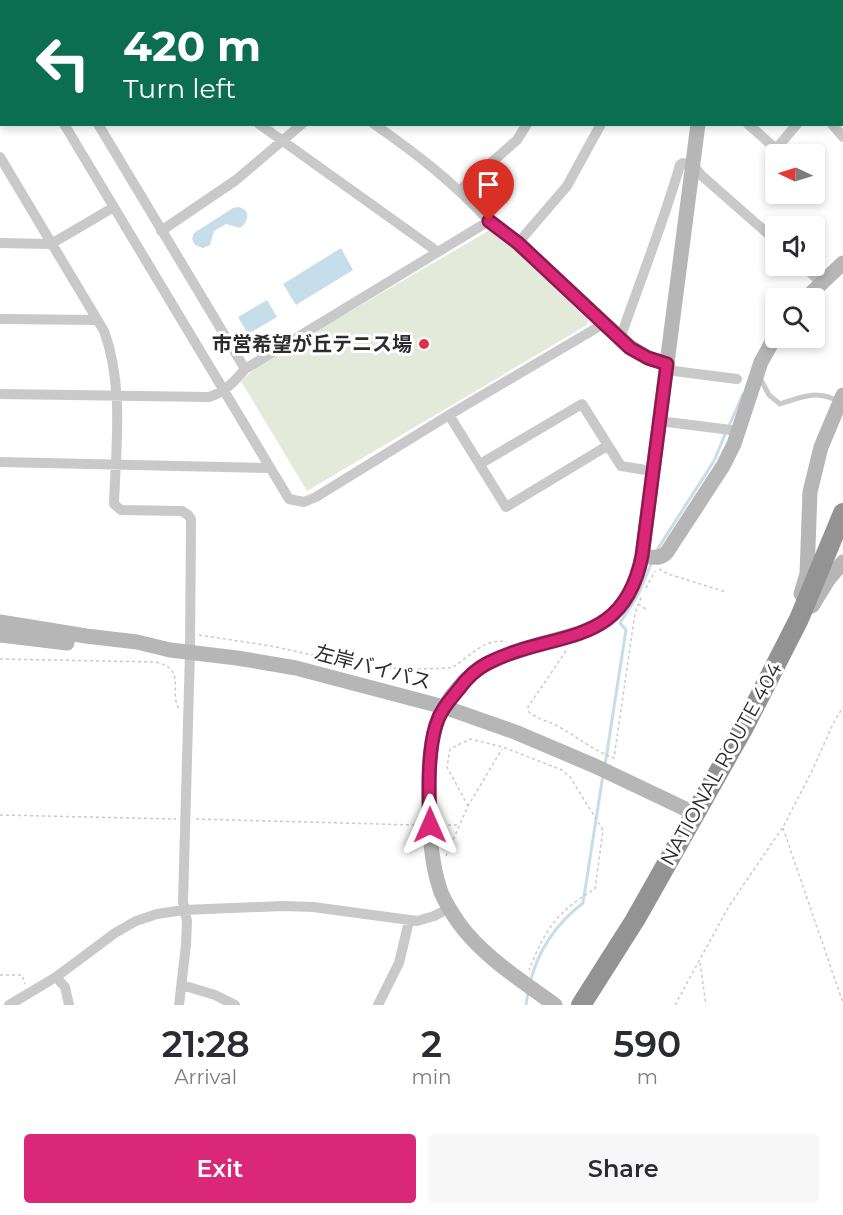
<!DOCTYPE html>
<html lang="en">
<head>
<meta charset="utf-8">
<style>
  body { margin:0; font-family:Montserrat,"Noto Sans JP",sans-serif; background:#f7f7f7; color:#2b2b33; height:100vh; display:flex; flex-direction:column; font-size:22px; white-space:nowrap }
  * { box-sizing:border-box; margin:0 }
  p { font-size:20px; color:#7c7c81 }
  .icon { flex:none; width:33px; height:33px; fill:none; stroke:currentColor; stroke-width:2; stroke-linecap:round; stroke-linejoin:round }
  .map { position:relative; height:1005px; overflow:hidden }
  .sheet { display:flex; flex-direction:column; background:#fff; flex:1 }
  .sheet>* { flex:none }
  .top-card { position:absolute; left:0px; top:0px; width:843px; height:126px; box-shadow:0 3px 9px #0003; background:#0b6e4f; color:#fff; overflow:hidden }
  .needle { width:39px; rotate:274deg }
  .buttons { position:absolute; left:765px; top:144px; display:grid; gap:12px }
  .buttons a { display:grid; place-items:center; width:60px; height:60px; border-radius:6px; background:#fff; box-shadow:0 3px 9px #0003; font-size:30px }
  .pin { position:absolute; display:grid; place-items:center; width:51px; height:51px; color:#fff; margin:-62px -26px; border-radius:50% 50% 50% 0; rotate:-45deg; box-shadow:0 0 6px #0007 }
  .pin .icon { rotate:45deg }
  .me { position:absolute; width:66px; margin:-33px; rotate:0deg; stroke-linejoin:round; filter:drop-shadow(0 0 4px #0008) }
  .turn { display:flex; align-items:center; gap:21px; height:126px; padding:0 24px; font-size:27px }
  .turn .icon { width:78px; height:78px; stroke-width:2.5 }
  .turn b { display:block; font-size:42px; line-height:51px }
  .eta { display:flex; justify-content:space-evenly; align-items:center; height:102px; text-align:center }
  .eta b { font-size:36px; font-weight:600; line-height:42px }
  .button { display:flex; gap:12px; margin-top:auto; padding:12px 24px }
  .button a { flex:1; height:69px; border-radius:6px; background:#db2777; color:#fff; font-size:24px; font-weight:600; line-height:69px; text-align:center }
  .button a+a { background:#f7f7f7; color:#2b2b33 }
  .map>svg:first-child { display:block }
  .green { fill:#e3eada }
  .water { fill:#c6deea }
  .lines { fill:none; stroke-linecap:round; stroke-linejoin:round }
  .stream { stroke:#c6deea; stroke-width:3 }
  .path { stroke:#c9c9c9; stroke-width:1.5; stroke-dasharray:3 3; stroke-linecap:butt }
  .lane { stroke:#c9c9c9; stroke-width:5 }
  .street { stroke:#c9c9c9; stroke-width:10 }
  .secondary { stroke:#b6b6b6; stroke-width:15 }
  .highway { stroke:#939393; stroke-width:20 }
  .route-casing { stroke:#8e194d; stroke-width:15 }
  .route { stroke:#db2777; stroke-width:10 }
  .poi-dot { fill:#e0314b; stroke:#fff; stroke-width:2 }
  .labels { text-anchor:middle; stroke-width:6; stroke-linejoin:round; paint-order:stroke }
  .poi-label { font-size:20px; font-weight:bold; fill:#2c2c2c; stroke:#fff; text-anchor:end }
  .street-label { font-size:20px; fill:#2c2c2c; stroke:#fff }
</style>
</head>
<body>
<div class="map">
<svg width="843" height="1005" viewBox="0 0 843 1005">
  <rect width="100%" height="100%" fill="#fff"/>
  <path class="green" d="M490,230H497L588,320L587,325L307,491L241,381L261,363Z"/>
  <path class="water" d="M238,207C251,209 249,222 240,228L226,224L214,231L210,245L203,248L195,245L192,239L194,233L233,208Z
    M341,248L353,270L296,305L283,284Z
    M267,300L277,317L248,334L238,317Z"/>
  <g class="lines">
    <path class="stream" d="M729,426L743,394
      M655,553L714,461L726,432
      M605,765L626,630L620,623L638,595L652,562
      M530,983C538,950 557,923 583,903L603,775
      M526,1005L528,992"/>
    <path class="path" d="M659,569L668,574L726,592
      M646,588L655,571
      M638,604L647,610
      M199,635L271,646L373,668C383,668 448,670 453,667C469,657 486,637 507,642
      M566,651L528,707V711C537,720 550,721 561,728C579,738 594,751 614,758L635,613L642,595
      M0,659L155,662C188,669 168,691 179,709
      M468,806L447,767L450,749L470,739L503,747L562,770L570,777L603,830L595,889C556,912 545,930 529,970
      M0,815L176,819
      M196,819L416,825
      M442,825H460
      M783,828L843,1003
      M446,856L468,806L502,749
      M700,963L706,1005
      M0,975H22L25,984
      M675,1005L729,906L783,827L811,773L833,724L843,707"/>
    <path class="lane" d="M760,378L769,395L780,404C801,397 818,389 839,402"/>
    <path class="street" d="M24,0V2
      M88,0L90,2
      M550,0L553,2
      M826,0L827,2
      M0,2L3,0
      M420,2L421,0
      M479,2L480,0
      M512,2L513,0
      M588,2V0
      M798,2L800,0
      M0,16L2,19
      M842,28L843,31
      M842,94L843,93
      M64,124L289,499L304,502L316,497L449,415L605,323
      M98,124L245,369
      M259,124L438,252
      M748,124L776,149L797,124
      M832,124L843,137
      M0,157L104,331C124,385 116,447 114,504L121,510L182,511L188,515L191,519L190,652L183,902L187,921L186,945L179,1005
      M460,190L517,140L527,124
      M161,231L236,180L302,124
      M0,243L51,244L114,207
      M518,243L567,186L601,124
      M803,266L822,283
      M0,319L97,320
      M620,339C640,281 663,224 680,165L683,163L694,166L701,175L776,241
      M666,370L737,379
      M0,394L209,397C225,392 235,381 245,369L489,221C453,182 417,154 374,124
      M449,415L506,507L607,446
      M659,421L739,431
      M0,462L269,468
      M480,464L582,404L621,466L652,471
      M56,977L65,987L69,1005
      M182,985L215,995L235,1005
      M9,1005L56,977L115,933L136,921L157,914L184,910L283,906L313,907L417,921L434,916L450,908
      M378,1005L399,963L409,921"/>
    <path class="secondary" d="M725,2L726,0
      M489,221L518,243L630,347L648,358L667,364
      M806,298L843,263
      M642,556C652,557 660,560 667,552L723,466L734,444L761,362L776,335
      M801,594L807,574L810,492L821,447L843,395
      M812,606L828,580L843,562
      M0,622L86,636L137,642L170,650L237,658L296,668L444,707L515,732L595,766L696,814
      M0,635L67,643
      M555,1005C522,981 482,956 458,922C451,911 442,899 439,886C427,849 424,755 438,719C445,702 460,684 474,672C483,664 495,660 506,655C571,629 625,642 642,556L698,124"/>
    <path class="highway" d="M581,1005L635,920L744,727L799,619L843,513"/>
  </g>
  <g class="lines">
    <defs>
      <path id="route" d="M430,825C429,795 427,754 436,725C440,711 449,701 458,690C466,679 476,669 488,663C555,629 623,650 642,556L667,364L648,358L630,348L518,243L489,221"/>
    </defs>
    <use href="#route" class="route-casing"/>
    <use href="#route" class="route"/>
  </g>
  <circle class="poi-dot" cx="424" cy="344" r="6"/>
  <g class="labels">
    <g class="poi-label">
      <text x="412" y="351">市営希望が丘テニス場</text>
    </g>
    <g class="street-label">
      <text transform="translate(373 667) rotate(15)" y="7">左岸バイパス</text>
      <text transform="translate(721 764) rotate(-61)" y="7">NATIONAL ROUTE 404</text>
    </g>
  </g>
</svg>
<div class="buttons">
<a><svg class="needle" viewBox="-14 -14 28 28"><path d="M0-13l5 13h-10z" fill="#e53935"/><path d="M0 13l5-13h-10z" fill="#7c7c81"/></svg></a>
<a><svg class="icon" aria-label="sound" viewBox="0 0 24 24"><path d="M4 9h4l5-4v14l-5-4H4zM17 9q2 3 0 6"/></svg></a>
<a><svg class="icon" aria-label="search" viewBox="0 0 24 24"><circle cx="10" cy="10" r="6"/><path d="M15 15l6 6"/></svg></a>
</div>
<div class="pin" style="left:489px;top:221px;background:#d93025"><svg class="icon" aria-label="arrive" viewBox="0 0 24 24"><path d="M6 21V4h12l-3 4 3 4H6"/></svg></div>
<svg class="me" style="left:430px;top:825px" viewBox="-20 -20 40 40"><path d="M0-17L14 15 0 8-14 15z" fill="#db2777" stroke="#fff" stroke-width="4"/></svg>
<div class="top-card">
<div class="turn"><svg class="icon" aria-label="left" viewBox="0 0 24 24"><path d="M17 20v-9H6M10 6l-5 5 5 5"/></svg><div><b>420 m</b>Turn left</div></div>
</div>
</div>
<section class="sheet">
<div class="eta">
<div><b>21:28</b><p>Arrival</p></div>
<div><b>2</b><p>min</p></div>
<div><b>590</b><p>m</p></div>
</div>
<div class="button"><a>Exit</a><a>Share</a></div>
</section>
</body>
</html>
